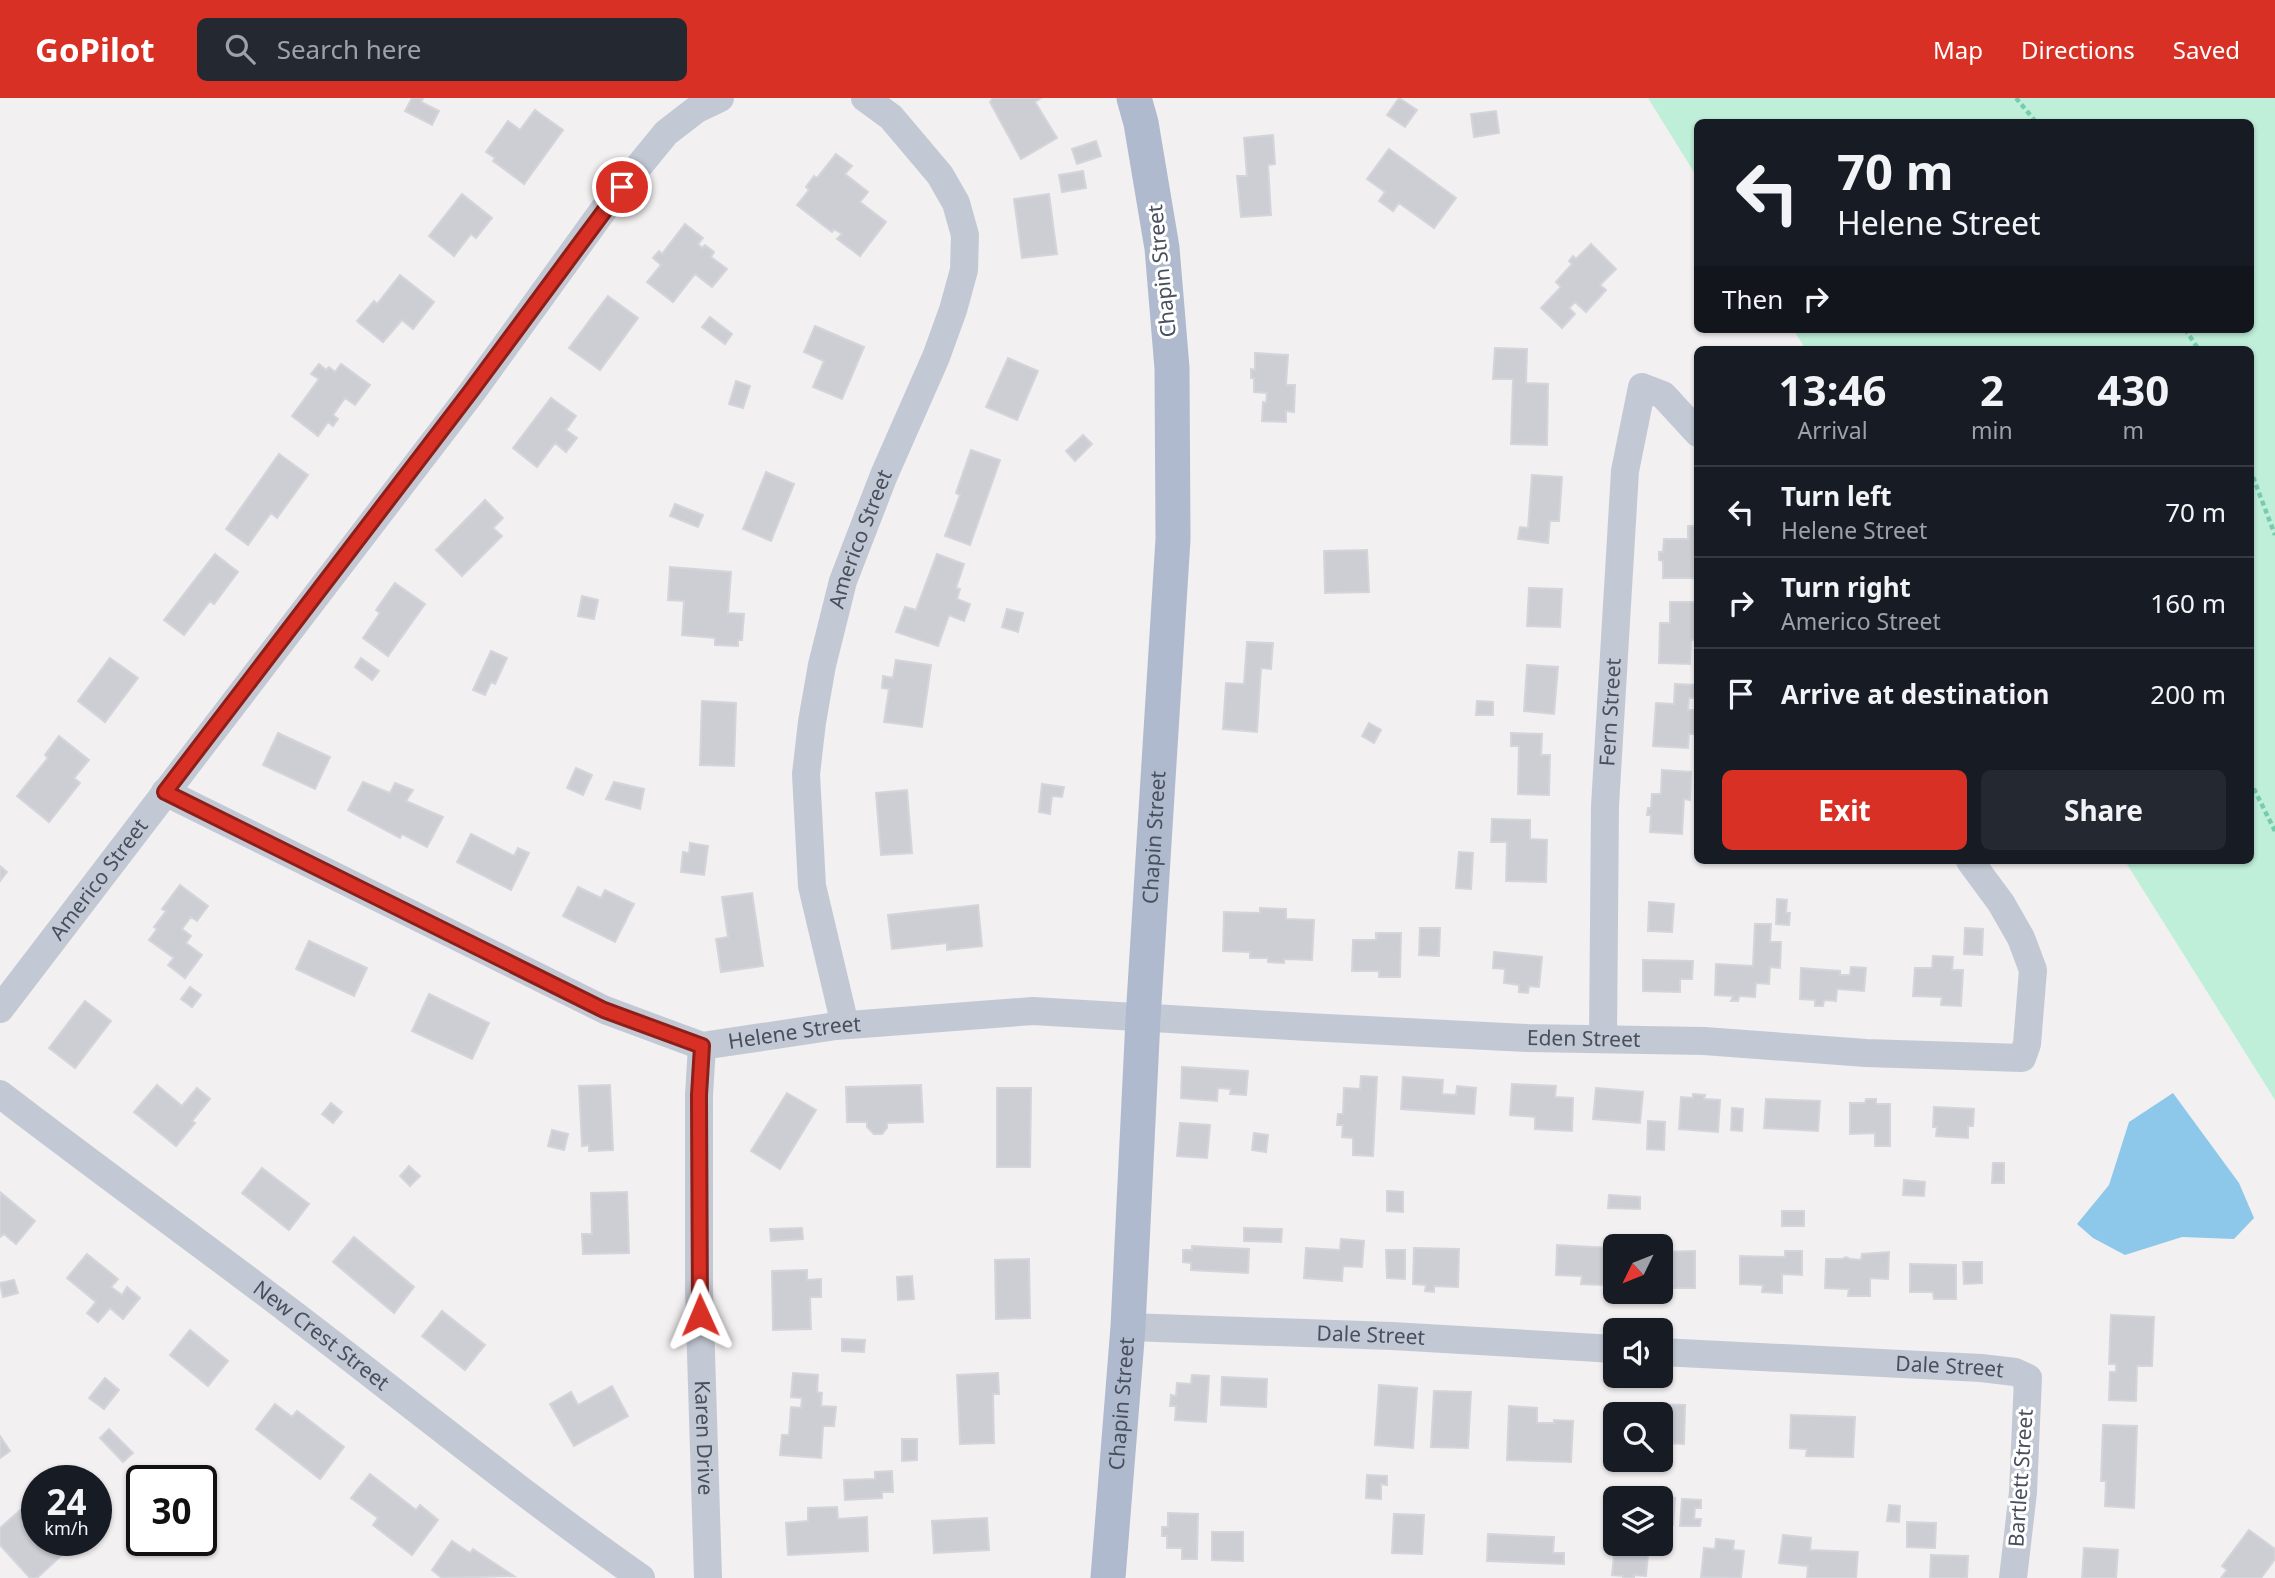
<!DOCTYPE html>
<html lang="en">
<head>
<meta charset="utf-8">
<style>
  body { margin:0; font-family:"Noto Sans",sans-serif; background:#242831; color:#f1f3f6; height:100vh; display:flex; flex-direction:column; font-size:26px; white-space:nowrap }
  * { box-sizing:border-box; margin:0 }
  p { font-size:23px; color:#9ea1a6 }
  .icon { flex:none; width:38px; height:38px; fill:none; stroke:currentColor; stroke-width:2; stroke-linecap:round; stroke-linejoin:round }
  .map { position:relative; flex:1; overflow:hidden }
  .sheet { position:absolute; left:1694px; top:248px; width:560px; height:518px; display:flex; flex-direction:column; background:#171b24; border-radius:10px; box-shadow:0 2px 5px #0004 }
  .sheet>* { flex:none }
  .hud { position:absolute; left:1694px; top:21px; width:560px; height:214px; border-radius:10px; box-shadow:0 2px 5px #0004; background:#171b24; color:#f1f3f6; overflow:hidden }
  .needle { width:46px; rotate:227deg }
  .controls { position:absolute; left:1603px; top:1136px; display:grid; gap:14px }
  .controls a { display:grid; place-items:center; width:70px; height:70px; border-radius:10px; background:#171b24; box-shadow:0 2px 5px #0004; font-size:35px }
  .speed { position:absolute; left:21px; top:1367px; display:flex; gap:14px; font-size:35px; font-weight:700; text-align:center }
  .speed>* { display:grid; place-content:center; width:91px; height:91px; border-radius:50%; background:#171b24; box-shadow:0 2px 5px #0004; line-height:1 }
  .speed small { font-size:18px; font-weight:400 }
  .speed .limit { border:4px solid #111; border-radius:10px; background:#fff; color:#111 }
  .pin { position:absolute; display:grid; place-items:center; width:60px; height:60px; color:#fff; margin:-30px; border:4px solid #fff; border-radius:50%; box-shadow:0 2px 7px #0007 }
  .me { position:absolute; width:77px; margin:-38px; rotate:359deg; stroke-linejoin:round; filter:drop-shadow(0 0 5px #0008) }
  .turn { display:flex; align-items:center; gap:24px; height:147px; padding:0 28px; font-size:32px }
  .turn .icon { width:91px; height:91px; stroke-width:2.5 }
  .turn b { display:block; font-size:49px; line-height:60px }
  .then { display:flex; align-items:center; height:66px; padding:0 28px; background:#0003; gap:14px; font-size:26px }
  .eta { display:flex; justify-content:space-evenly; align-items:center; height:119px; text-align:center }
  .eta b { font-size:42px; font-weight:700; line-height:49px }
  .primary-button { display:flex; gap:14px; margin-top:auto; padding:14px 28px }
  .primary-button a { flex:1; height:80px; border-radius:10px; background:#d93025; color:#fff; font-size:28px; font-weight:700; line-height:80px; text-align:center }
  .primary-button a+a { background:#242831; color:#f1f3f6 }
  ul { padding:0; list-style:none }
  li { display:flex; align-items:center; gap:21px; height:91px; padding:0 28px; border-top:2px solid #363941 }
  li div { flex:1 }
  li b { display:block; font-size:26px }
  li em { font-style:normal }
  header { display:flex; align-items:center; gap:42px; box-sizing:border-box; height:98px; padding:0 35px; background:#d93025; color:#fff }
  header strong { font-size:33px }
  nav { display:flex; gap:38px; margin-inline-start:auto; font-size:24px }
  .search { width:490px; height:63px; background:#242831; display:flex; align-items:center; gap:18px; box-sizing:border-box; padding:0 24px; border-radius:10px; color:#9ea1a6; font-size:26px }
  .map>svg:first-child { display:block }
  .green { fill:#bfefd9 }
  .water { fill:#8dc8eb }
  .building { fill:#cdced4; stroke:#d4d5db; stroke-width:2 }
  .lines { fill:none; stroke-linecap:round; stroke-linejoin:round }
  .path { stroke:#77ccb0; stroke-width:4.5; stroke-dasharray:5 3.5; stroke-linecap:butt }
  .minor { stroke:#c3c9d4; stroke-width:28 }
  .major { stroke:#b0bace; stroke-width:35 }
  .route-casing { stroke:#8d1f18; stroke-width:18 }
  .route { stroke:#d93025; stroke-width:12 }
  .labels { text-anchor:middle; stroke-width:6; stroke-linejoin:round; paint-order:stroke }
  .street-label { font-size:21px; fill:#484f5d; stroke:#fff }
</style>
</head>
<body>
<header>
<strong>GoPilot</strong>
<div class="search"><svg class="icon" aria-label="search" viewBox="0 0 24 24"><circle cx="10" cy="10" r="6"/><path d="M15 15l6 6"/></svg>Search here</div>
<nav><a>Map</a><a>Directions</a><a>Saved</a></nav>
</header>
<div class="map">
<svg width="2275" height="1480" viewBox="0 0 2275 1480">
  <rect width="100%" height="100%" fill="#f2f0f0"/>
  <path class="green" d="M1648,0H2275V1002L2125,763H2250V252H1806L1793,231H2250V24H1698L1697,79Z"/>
  <path class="water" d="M2173,995L2239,1085L2254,1120L2234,1141L2182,1139L2125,1157L2093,1140L2077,1126L2109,1087L2129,1024Z"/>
  <path class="building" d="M412,0H423L421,4L439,13L432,27L405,13Z
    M993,0H1041L1035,4L1057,40L1021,61L990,4Z
    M1399,0L1417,12L1405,29L1387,17Z
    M535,12L563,32L524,86L493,63L495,60L486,54L508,23L520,32Z
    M1496,13L1499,35L1474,39L1471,16Z
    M1273,37L1275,66L1268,67L1271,117L1241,119L1237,78H1247L1244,40Z
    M1096,43L1101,58L1077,66L1072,51Z
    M1389,51L1456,100L1434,130L1399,105L1393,113L1379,103L1385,94L1367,81Z
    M836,56L852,68L845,76L868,94L860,104L886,124L860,158L837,141L842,136L834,131L832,134L797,107L809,92L806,89L814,78L817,80Z
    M1083,73L1086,90L1062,94L1059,77Z
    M462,96L492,120L476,140L471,136L454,158L429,138Z
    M1049,96L1057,156L1022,160L1014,101Z
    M685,126L703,140L698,146L702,150L705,147L714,154L711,159L727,171L712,189L695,176L673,204L647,184L661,167L653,160L659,153L662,156Z
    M1591,146L1616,171L1600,187L1606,192L1586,214L1575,204L1569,210L1575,216L1562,230L1541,210L1561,189L1556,184L1572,166L1569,163L1573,158L1576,161Z
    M400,177L434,204L413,231L402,222L383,244L357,223L374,203L377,206Z
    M608,198L638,220L600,272L569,250Z
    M710,219L732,236L725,246L702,229Z
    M815,228L864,249L842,301L813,289L824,263L804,254Z
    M1495,250L1527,251L1526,285L1548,286L1547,347L1511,346L1513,281H1493Z
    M1255,255L1288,257L1286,287H1295L1294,314L1286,313V324L1262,323L1263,304L1266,305L1267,295L1254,294V280H1251V271L1255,272Z
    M1008,260L1038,273L1017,322L986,309Z
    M319,266L326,272L329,269L335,274L341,266L370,287L355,307L345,300L333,317L338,321L333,328L328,324L318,338L292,318L319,281L311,276Z
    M736,283L750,288L743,310L729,306Z
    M551,300L576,318L566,332L577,340L566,354L555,345L537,369L513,350Z
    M1083,337L1092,346L1075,363L1066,353Z
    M971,352L1000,362L970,447L945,438L960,397L956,395Z
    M279,356L308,377L277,420L271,415L248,447L226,431Z
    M766,374L794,386L771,443L743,431Z
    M1532,377L1562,379L1559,423H1550L1548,445L1518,441L1520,429L1528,430Z
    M485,402L503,420L493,430L502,438L462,478L436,452Z
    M675,406L703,417L698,429L670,418Z
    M1688,428H1696L1694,480H1663V463L1659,462V454H1663L1664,441H1688Z
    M1367,452L1369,494L1325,495L1324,453Z
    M215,456L238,474L214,506L210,503L184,537L164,522Z
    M937,456L964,466L956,490L960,491L957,501L970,506L964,523L949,517L938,548L896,534L905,509L916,512Z
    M670,469L731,474L728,515L744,516L742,542H738V548L715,547V540L682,537L684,503L668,502Z
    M395,485L425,506L388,558L363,540L380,515L376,512Z
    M1529,490L1562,491L1560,529L1527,528Z
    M582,498L598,502L594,521L578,518Z
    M1670,504H1698V542H1691L1690,566L1659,565L1660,525H1670Z
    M1007,511L1023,515L1018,534L1002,529Z
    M1247,544L1273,545L1271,571L1261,570L1257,634L1223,631L1226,585L1244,586Z
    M491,553L507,560L495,586L491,584L485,597L473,592Z
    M110,560L138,580L105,624L78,603Z
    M361,560L379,573L372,582L355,569Z
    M896,562L931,567L922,629L884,624L889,591L882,590L883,578L893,580Z
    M1527,567L1558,569L1554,616L1524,613Z
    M1675,586L1698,587V600H1689L1688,612H1698V636H1689L1688,650L1653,648L1656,605L1674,606Z
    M702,603L736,605L734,668L700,667Z
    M1477,603L1493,604V617H1476Z
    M1369,625L1381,632L1374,645L1362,638Z
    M278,635L330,659L315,691L263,667Z
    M1511,635L1542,636L1541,657H1550L1549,697L1518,696L1519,648H1511Z
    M59,638L89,662L74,680L80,685L49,724L17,698L48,660L45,657Z
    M576,670L592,677L583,697L567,690Z
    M1662,672L1691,674L1690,702L1684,701L1682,736L1650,734L1651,717H1647L1648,710H1651L1652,696H1661Z
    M363,684L390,695L395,685L413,692L406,703L443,719L427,749L402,736L400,740L348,712Z
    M614,684L644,691L640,711L606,701Z
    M1042,686L1064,689L1062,699L1052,698L1050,716L1039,714Z
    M907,692L912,755L881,757L876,695Z
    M1492,721L1530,722V741L1547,742L1546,784L1506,783L1507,744H1491Z
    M471,736L514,758L518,750L529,755L511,792L457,764Z
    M690,745L708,748L704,777L681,774L683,754L689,755Z
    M1459,754L1473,755L1471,791L1456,790Z
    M0,768L7,774L0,783Z
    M180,787L208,808L197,823L191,819L182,831L191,838L186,845L202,857L185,880L168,867L174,860L149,842L157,831L154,829L166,813L162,811Z
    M578,789L601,800L605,792L634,806L615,844L563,818Z
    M752,795L763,868L721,874L716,841L728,839L722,799Z
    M1777,801L1787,802L1786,815H1790L1789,827L1776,826Z
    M1649,804L1674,806L1672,834L1648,833Z
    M978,807L982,848L947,852V845L892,851L888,817Z
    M1260,810L1286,811V821L1314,822L1312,862L1284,861V865L1268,864V860H1250V854L1223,853L1224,814L1260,815Z
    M1755,826H1771L1770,844H1781L1780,870L1770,869L1769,886L1756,885L1755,899L1739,898L1738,903H1731L1733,898L1715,897L1716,866L1753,868Z
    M1420,830H1440L1439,858L1419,857Z
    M1965,830L1983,831L1982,857L1964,856Z
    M1376,835H1401L1400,879H1379V873H1352L1353,842H1376Z
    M309,843L367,870L354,898L296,871Z
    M1494,854L1542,859L1539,889L1529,888L1528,895L1519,894V887L1504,885L1505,871L1493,870Z
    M1933,858L1953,859L1952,872H1963L1961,908L1941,907L1942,899L1913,898L1915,870H1932Z
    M1643,862L1693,863L1692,881H1680V894L1643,893Z
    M1851,869L1866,870L1864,893L1837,891L1836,903L1824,902L1823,908H1815V902L1800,901L1801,870L1840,873V877H1850Z
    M190,889L201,897L192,909L181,901Z
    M429,896L489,925L472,961L412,933Z
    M85,903L111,923L75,970L49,950Z
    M1182,969L1248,973L1246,997L1230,996L1231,991L1218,990L1217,1003L1181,1000Z
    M1361,978L1377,979L1373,1058L1353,1057V1040L1342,1039L1343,1027H1337L1338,1016H1343L1344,990L1360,991Z
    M1403,979L1443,982L1442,996L1456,997L1457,988L1476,990L1474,1016L1401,1011Z
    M1512,986L1556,988L1555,999L1573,1000L1572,1033L1535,1031V1019L1510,1017Z
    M157,987L182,1008L197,990L210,1001L192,1023L195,1025L176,1048L134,1014Z
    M610,987L613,1052L589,1053V1047L582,1048L579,988Z
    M921,987L923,1024L887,1025V1030L882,1036H874L867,1029V1024H847L846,989Z
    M997,990H1031L1030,1069H997Z
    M1596,990L1643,994L1640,1025L1593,1021Z
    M787,995L816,1012L780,1071L751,1053Z
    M1693,996L1705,997L1704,1001L1720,1002L1718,1034L1679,1031L1681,999L1693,1000Z
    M1766,1001L1820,1003L1818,1033L1764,1030Z
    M1866,1001H1876V1006H1890V1048H1875V1035L1850,1036V1005H1865Z
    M331,1005L342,1014L333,1025L322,1016Z
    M1934,1009L1974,1011L1973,1028H1968V1040L1936,1038L1937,1029H1933Z
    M1732,1010L1743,1011L1742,1033L1731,1032Z
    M1648,1023L1665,1024L1664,1052L1647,1051Z
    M1180,1025L1210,1027L1207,1060L1177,1058Z
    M552,1032L568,1036L564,1052L548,1048Z
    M1254,1035L1268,1037L1266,1054L1252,1052Z
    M1993,1065H2004V1085H1992Z
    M409,1068L420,1078L410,1088L400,1078Z
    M262,1070L309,1106L289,1132L242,1095Z
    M1904,1082L1925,1084L1924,1098L1903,1097Z
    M1387,1093L1403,1094V1114L1387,1113Z
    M0,1094L35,1123L16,1146L4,1136L0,1139Z
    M627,1094L629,1155L583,1156L582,1136H592L591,1095Z
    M1609,1097L1640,1099V1111L1608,1110Z
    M1782,1113H1804V1128H1782Z
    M802,1130L803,1141L771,1143L770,1131Z
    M1244,1130L1282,1131L1281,1144L1244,1143Z
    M354,1139L414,1189L394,1215L333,1164Z
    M1341,1141L1364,1143L1362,1169L1343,1168L1342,1183L1304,1180L1306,1150L1340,1152Z
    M1612,1145H1629V1148H1615V1174H1606L1605,1187L1581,1186L1582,1178L1556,1177L1557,1147L1612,1150Z
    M1192,1148L1249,1151L1248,1175L1191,1172V1165L1183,1164V1152H1192Z
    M1414,1150L1459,1151L1458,1189L1434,1188V1194L1425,1193L1426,1187L1413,1186Z
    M1386,1152H1405V1181L1387,1180Z
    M1695,1153V1190H1673V1181L1661,1182V1154Z
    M1785,1153H1802V1177L1782,1176V1195L1762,1194L1763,1187L1740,1186V1158L1785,1159Z
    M1889,1154L1888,1181L1870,1180V1198H1848L1849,1191L1825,1190L1826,1161H1842L1846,1159L1850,1161L1861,1162L1862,1156Z
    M87,1156L118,1181L111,1189L122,1197L127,1189L140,1200L123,1221L110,1210L98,1224L87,1215L96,1204L67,1180Z
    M1029,1161L1030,1220L996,1221L995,1162Z
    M1963,1164H1982V1185L1964,1186Z
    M1910,1166L1956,1167V1201H1934L1933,1194H1910Z
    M807,1172V1182L821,1181V1199H810L811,1231L773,1232L772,1173Z
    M912,1178L914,1201L898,1202L897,1179Z
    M14,1182L18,1195L3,1199L0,1185Z
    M442,1213L485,1247L465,1272L422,1238Z
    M2111,1217L2154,1219L2152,1268H2137L2136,1303L2109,1302L2110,1274H2116V1266H2109Z
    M190,1232L228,1263L208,1288L170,1257Z
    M842,1241L865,1242L864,1254L842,1253Z
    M793,1275L818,1277L817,1294L822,1295L821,1308L836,1309L834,1328H823L821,1360L780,1357L782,1337H789L791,1309L801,1310L802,1300L791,1299Z
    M998,1275L999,1296H993L994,1345L960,1346L957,1277Z
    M1192,1277L1209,1278L1206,1324L1175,1322L1176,1308H1170L1171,1297L1176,1298L1177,1285L1191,1286Z
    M1222,1279L1267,1281L1266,1309L1221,1307Z
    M105,1280L119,1292L104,1311L89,1300Z
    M1379,1287L1417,1290L1413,1350L1375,1347Z
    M612,1288L628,1318L574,1348L550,1306L571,1294L578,1307Z
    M1434,1293L1471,1294L1468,1350L1431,1349Z
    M275,1306L292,1319L297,1313L344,1349L320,1381L256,1331Z
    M1642,1306L1685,1307L1684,1346L1666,1345L1667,1331H1661V1316H1615V1340H1610V1313L1641,1314Z
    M1509,1308L1537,1310V1325H1554V1322L1573,1323L1571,1364L1507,1362Z
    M1791,1317L1855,1319L1853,1359L1806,1358L1807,1351L1790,1350Z
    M2103,1327L2137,1328L2134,1410L2105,1408L2106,1383H2101Z
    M109,1331L133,1355L123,1364L100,1340Z
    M0,1338L10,1353L0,1360Z
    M902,1341H917V1362L902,1363Z
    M892,1373L893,1394H882V1400L845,1402L844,1382L875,1381V1374Z
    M370,1376L416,1412L420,1407L438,1422L412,1457L373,1427L378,1420L351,1400Z
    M1367,1377L1387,1378V1387L1381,1386V1401L1366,1400Z
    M1654,1399L1675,1400L1673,1427L1661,1426V1400Z
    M1682,1401L1701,1402V1410H1695L1694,1421H1701L1700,1428H1680Z
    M1889,1407L1900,1408L1899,1424L1887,1423Z
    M25,1408L37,1421V1442H49L63,1456L37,1480H30L0,1447V1430Z
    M837,1409L838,1421L867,1419L868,1453L788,1457L786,1425L808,1423V1410Z
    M1168,1415L1198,1416L1197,1461H1182V1450H1167V1438H1162V1429H1168Z
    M1394,1416L1424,1417L1422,1456L1392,1455Z
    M987,1420L989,1452L934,1455L932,1423Z
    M1907,1424L1936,1425L1935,1450L1907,1449Z
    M2249,1432L2275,1451V1461L2261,1480H2221L2227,1472L2222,1468Z
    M1212,1434H1243V1463L1212,1462Z
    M1488,1436L1554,1439L1553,1455H1564V1466L1487,1463Z
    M1783,1437L1811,1440L1810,1452L1858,1454L1856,1480H1807L1808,1468L1779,1465Z
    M1716,1441L1734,1443L1733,1452L1744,1453L1741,1480L1701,1479L1704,1450L1715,1451Z
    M176,1442H194L188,1451Z
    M452,1443L470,1455L473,1451L514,1478L442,1480L432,1472Z
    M1631,1446H1649L1646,1478L1634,1477V1480H1623V1478L1612,1477L1615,1448L1631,1450Z
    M2084,1450L2118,1452L2116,1480H2082Z
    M1931,1457L1968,1458L1967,1480H1930Z"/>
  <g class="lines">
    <path class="path" d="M2016,0L2036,24
      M2185,231L2199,252
      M2250,371L2275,437
      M2250,683L2275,733"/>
    <g class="minor">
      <path id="s1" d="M165,694L605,912L702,948L836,928L1033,913L1307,929L1527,940L1704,943L1866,955L2022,960L2027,946L2033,872L2021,840L2001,805L1970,763"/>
      <path id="s2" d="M0,911L472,294L607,107L666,35L697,11L720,0"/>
      <path id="s3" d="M845,927L812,788L806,676L812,624L822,567L843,483L884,377L936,259L953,212L964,172L965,137L956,105L940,77L891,19L865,0"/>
      <path id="s4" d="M1603,941L1605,708L1625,373L1642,289L1663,297L1698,335"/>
      <path id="s5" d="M702,948L699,997V1191L708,1480"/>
      <path id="s6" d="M0,996C95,1069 192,1139 288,1212C405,1301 520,1395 641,1480"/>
      <path id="s7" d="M1128,1229L1392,1238L1615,1251"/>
      <path id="s8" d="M1661,1254L1981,1270L2015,1274L2028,1280L2023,1394L2013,1480"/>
    </g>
    <path class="major" id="s9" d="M1108,1480L1128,1229L1143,921L1173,441L1172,270L1162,150L1141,25L1134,0"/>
  </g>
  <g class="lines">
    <defs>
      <path id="route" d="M622,89L471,293L165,694L604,912L702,948L699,997L700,1217"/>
    </defs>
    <use href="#route" class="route-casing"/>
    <use href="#route" class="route"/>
  </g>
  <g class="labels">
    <g class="street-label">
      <text transform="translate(1162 173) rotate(-96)" y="7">Chapin Street</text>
      <text dy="7" stroke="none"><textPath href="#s3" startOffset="497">Americo Street</textPath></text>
      <text dy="7" stroke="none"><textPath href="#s4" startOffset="327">Fern Street</textPath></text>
      <text dy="7" stroke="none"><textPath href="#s9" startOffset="742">Chapin Street</textPath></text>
      <text dy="7" stroke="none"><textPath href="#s2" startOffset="163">Americo Street</textPath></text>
      <text dy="7" stroke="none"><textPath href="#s1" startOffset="688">Helene Street</textPath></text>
      <text dy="7" stroke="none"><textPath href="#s1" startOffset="1479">Eden Street</textPath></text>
      <text dy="7" stroke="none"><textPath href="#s6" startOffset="402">New Crest Street</textPath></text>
      <text dy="7" stroke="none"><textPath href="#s7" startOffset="243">Dale Street</textPath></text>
      <text dy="7" stroke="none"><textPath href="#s8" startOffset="289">Dale Street</textPath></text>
      <text dy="7" stroke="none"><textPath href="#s9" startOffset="175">Chapin Street</textPath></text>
      <text dy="7" stroke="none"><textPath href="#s5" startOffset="392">Karen Drive</textPath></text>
      <text transform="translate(2021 1380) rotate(-86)" y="7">Bartlett Street</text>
    </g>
  </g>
</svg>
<div class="controls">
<a><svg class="needle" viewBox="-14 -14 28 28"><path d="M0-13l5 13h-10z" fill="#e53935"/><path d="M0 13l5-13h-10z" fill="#9ea1a6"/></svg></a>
<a><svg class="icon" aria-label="sound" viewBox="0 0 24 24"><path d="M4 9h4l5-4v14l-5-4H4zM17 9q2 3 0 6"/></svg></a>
<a><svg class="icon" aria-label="search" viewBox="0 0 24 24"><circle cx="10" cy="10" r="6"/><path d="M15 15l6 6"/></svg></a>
<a><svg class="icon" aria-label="layers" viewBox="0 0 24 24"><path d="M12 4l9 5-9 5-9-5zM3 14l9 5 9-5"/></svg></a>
</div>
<div class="speed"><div>24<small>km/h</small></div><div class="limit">30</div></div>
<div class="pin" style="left:622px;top:89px;background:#d93025"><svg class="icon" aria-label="arrive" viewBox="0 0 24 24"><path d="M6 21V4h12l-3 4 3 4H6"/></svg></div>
<svg class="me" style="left:700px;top:1217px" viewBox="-20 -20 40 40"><path d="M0-17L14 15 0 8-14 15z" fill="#d93025" stroke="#fff" stroke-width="4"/></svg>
<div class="hud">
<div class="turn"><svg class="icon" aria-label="left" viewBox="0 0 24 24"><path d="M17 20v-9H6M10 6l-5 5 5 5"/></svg><div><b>70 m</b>Helene Street</div></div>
<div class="then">Then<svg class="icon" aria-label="right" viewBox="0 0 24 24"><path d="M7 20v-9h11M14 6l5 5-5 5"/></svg></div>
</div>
<section class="sheet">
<div class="eta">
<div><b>13:46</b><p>Arrival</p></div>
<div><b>2</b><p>min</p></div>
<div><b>430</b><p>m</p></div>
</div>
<ul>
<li><svg class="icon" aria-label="left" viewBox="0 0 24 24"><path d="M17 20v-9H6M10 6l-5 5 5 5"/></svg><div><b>Turn left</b><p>Helene Street</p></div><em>70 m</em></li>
<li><svg class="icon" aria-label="right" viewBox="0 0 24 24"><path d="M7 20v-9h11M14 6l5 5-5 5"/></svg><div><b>Turn right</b><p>Americo Street</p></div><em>160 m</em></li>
<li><svg class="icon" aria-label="arrive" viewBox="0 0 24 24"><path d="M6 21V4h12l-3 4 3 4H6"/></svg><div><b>Arrive at destination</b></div><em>200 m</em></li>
</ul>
<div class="primary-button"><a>Exit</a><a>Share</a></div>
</section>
</div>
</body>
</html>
